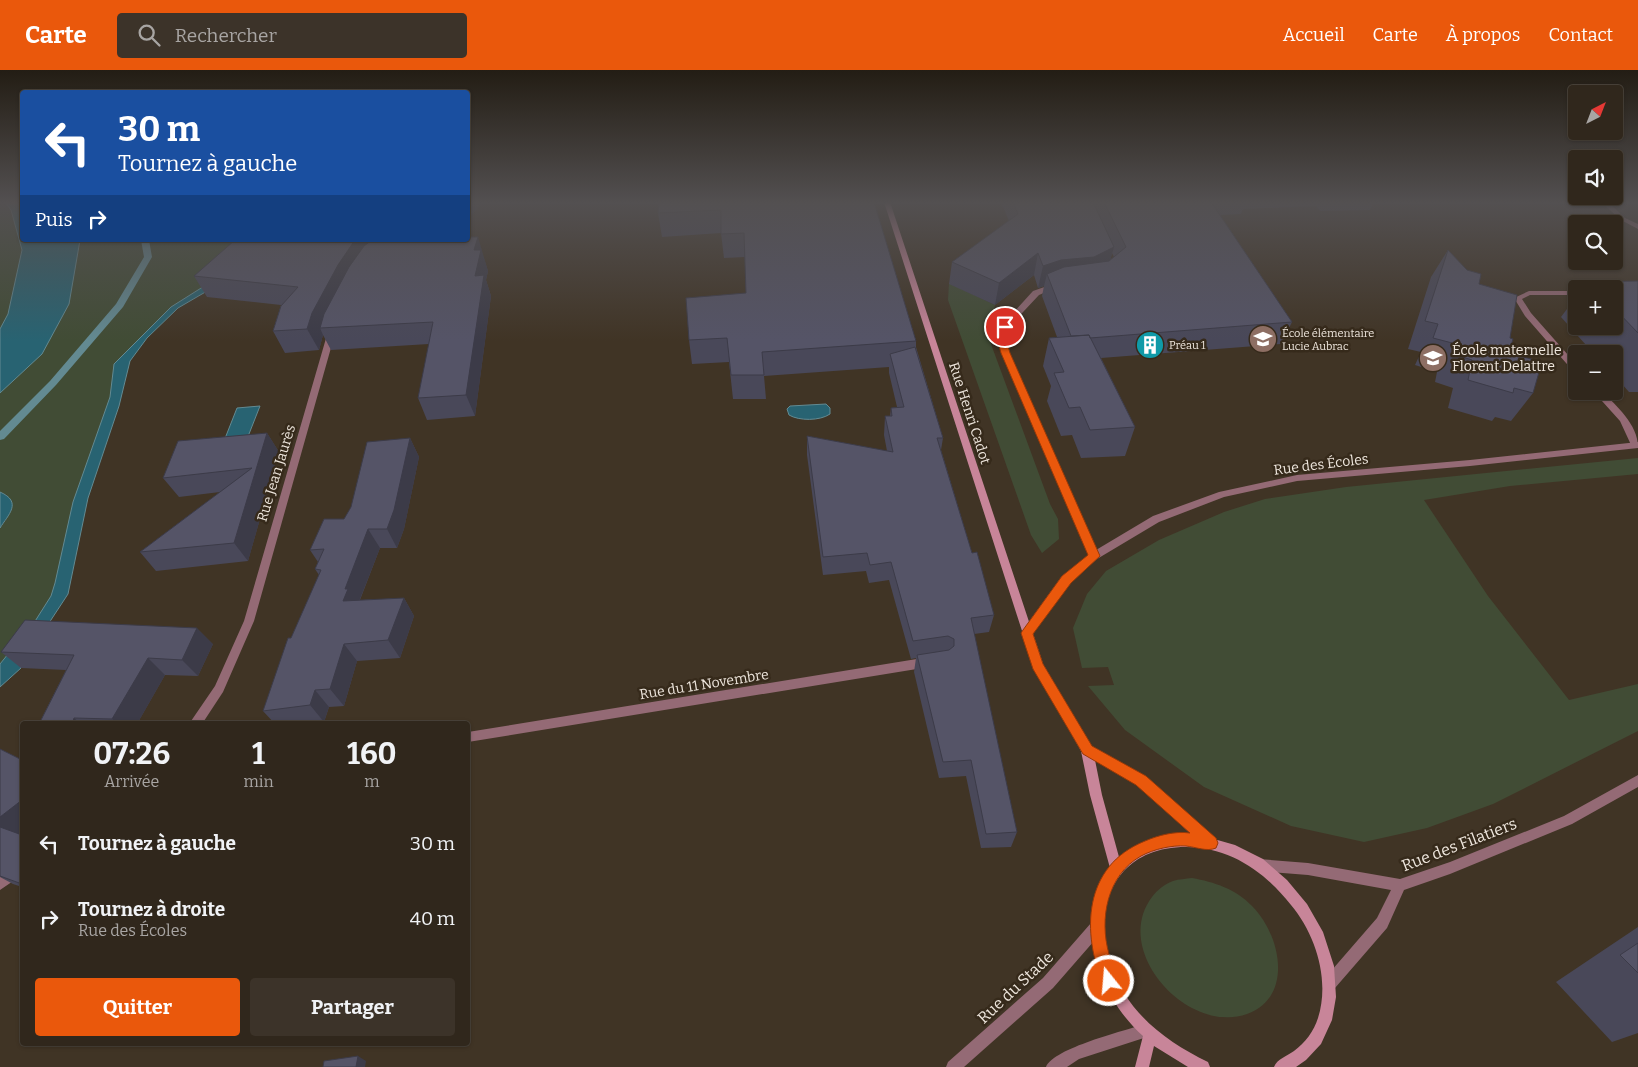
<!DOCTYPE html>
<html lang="fr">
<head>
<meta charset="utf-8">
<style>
  body { margin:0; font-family:Bitter,serif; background:#3c3329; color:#f1f3f6; height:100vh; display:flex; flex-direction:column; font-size:19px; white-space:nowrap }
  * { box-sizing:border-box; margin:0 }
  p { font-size:16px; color:#a8a5a3 }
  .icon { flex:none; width:28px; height:28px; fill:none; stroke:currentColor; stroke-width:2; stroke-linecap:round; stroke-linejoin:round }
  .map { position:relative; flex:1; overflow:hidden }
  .panel { position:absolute; left:20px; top:651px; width:450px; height:325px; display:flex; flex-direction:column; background:#30271c; border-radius:5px; box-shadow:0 1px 4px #0004,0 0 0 1px #4b443b }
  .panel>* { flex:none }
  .banner { position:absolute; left:20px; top:20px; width:450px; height:152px; border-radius:5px; box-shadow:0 1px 4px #0004,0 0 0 1px #4b443b; background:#1a4fa0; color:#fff; overflow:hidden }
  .needle { width:32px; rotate:42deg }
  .buttons { position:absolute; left:1568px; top:15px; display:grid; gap:10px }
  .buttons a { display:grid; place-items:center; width:55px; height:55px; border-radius:5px; background:#30271c; box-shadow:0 1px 4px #0004,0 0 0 1px #4b443b; font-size:25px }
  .pin { position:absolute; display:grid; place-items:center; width:42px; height:42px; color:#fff; margin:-21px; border:2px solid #fff; border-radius:50%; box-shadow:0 1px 5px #0007 }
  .me { position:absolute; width:55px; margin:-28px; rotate:343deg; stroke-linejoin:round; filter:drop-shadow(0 0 4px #0008) }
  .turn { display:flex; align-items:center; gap:18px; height:105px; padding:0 15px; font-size:22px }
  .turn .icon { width:65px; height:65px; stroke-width:2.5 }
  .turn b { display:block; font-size:35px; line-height:42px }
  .then { display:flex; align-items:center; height:48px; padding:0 15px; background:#0003; gap:10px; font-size:19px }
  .eta { display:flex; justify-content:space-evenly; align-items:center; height:85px; text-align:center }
  .eta b { font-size:30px; font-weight:700; line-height:35px }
  .action { display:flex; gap:10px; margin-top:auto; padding:10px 15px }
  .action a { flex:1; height:58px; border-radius:5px; background:#ea580c; color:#fff; font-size:20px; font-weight:700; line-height:58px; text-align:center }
  .action a+a { background:#3c3329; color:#f1f3f6 }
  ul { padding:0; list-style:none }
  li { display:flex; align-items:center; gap:15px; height:75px; padding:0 15px }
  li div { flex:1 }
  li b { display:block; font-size:19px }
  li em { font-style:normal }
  header { display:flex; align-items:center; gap:30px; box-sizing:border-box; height:70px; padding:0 25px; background:#ea580c; color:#fff }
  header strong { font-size:24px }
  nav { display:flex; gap:28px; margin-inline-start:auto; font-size:18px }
  .search { width:350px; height:45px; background:#3c3329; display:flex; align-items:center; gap:12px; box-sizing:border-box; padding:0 18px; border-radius:5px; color:#a8a5a3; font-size:19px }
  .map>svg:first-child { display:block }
  .green { fill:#414c35 }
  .water { fill:#286372; stroke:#638a92 }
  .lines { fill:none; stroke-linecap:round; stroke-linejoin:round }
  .stream { fill:#638a92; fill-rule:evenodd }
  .service { fill:#946a75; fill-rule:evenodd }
  .minor { fill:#946a75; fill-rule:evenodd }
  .tertiary { fill:#946a75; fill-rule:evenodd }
  .secondary { fill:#c88599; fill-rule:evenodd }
  .wall { fill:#494859; fill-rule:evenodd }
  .shaded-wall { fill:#3c3b48 }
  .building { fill:#555467; stroke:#3c3b48 }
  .route { fill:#ea580c; stroke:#983908 }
  .labels { text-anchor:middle; stroke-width:5; stroke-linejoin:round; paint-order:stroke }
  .far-poi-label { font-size:11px; fill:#eee6dd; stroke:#362a1b; text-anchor:start }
  .poi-label { font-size:14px; fill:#eee6dd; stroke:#362a1b; text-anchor:start }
  .street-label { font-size:14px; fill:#eee6dd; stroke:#362a1b }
  .near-street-label { font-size:16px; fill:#eee6dd; stroke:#362a1b }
</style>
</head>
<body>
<header>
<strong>Carte</strong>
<div class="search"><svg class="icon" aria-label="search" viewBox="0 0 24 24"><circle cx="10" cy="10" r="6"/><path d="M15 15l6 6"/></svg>Rechercher</div>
<nav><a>Accueil</a><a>Carte</a><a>À propos</a><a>Contact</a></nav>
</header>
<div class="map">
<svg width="1638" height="997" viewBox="0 0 1638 997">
  <rect width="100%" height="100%" fill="#403425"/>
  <path class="green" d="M0,132H22V170H253L239,195L180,233L125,287L61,523L0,608V458L6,450L7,425L0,422Z
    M949,213L995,235L988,266L1050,434L1058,449L1059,469L1042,483L1031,465L948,230Z
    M1638,388V404L1510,416L1424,430L1488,526L1569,630L1638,614V661L1493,734L1427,758L1364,772L1291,756L1204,717L1125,660L1088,616L1114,615L1108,597L1082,598L1073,558L1087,524L1106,501L1159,470L1224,442L1265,429L1346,417Z
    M1192,808C1214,812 1236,819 1252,836C1281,865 1294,927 1247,944C1188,965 1111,881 1152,827C1157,820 1165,814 1173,811C1179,809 1186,809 1192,808Z"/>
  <path class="water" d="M5,132H22V170H80L69,234L42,284L0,323V259L8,244L22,180L11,140Z
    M217,208L226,210L178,238L147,268L130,291L119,336L88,428L68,524L47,556H32L51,526L55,513L73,432L110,327L114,294L171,237Z
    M826,334L830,338V344C820,351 799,351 789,345L787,339L790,336Z
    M260,336L247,369L224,371L237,338Z
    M0,422C23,432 8,445 0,458Z
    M25,563L21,598L0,617V594Z"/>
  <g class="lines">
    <path class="stream" d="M141,170H149L152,187L123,237L56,315L4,369L0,370V361L50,311L116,234L144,187Z"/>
    <path class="service" d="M1601,132H1608L1625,148L1638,154V159L1621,150Z
      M1529,221H1576V225H1530L1522,229L1531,243L1576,294V302L1573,301L1525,246L1514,228Z
      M1593,321H1602C1616,336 1638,354 1638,377H1632L1620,351Z
      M929,587L933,589L934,592L933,595L929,597L468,672V662Z"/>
    <path class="minor" d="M1053,214H1059L1060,216L1039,225L1009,257L1007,277L1096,480L1153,446L1219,422L1297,405L1470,390L1638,372V378L1470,396L1297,411L1224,427L1159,452L1097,489L1070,512L1031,566L1027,567L1023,566L1022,563L1023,560L1062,506L1089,485L999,277L1002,255L1033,221Z
      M329,258H332L336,260L254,551L223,622L202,654H189L215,616L244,551Z
      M1638,705V717L1572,754L1450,804L1404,820L1387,858L1335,918L1330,920L1325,918L1323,913L1325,908L1377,848L1391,820L1308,805L1259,801L1255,799L1253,795L1255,791L1259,789L1308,793L1400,809L1450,792L1564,746Z
      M22,791V805L0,820V806Z"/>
    <path class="tertiary" d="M1096,851L1101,853L1103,858L1101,863L1053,918L964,997H946L948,992L1043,908L1091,853Z
      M1145,954L1150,956L1152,961L1150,966L1079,989L1067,997H1046C1054,978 1124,961 1145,954Z"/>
    <path class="secondary" d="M884,132H890L1043,594L1091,676L1145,706L1214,769L1235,775L1263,789L1287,810L1307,834L1323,862L1334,896L1336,927L1332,950L1321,974L1306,990L1296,997H1274C1277,989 1287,986 1294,981C1305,973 1314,961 1318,948C1330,910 1316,865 1291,835C1265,802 1230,777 1186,777C1101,777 1086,862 1124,923C1144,955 1175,976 1208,992L1210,997H1188L1154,976L1149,997H1135L1143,966C1098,926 1072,851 1110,798L1090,725L1081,681L1033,595ZM1095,690L1137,714L1192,765C1165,765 1141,769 1119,787L1102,725Z"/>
  </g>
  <path class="wall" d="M874,132L916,271V277L943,368L941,380L972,483L994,545L989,562L974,564L1017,762L1011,777L981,778L966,706L939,708L914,602L916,588L911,589L889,510L869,513L866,501L823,505L807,385V366L887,381L884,365L885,346H890L891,338L897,337L889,303V297L764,306L766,329H733L729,292L692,294L689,270L746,223L745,187L724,188L721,163L662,167L658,143Z
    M1001,132H1093L1094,133V132H1380L1379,133H1373L1370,140L1320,141L1316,136L1243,139L1241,144L1220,145L1292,252L1281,274L1101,288L1135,357L1125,386L1081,388L1072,365L1061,366L1047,331L1051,316L1043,296L1049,268L1057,267L1042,226L1044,216L1038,218L1034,205L995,235L949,214L952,192L1009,151ZM1112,183L1114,187L1110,190Z
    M1448,180L1479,214L1510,268L1509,283L1533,323L1511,351L1495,347L1492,351L1448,338L1453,318L1435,312L1437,302L1415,295L1421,282L1408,279L1431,207Z
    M484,187V189L488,201L486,210L491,226L475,346L427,350L418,328L429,274L331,280L323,265L319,280L285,283L273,261L281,235L207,227L194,206Z
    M1638,211V322H1629L1614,305V284H1594L1561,247L1576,227V256H1614V219H1582L1588,212Z
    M267,363L279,382L248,491L156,501L140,482L220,422L179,427L163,408Z
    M410,368L419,387L404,459L397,478H380L360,530L404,528L414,546L400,588L357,591L344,636L329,637L324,652L310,654H275L263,641L291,568L319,505L315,499L318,492L310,480L344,449Z
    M213,574L198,606L165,605L137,654H39L66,600L21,598L1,582Z
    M0,679L20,689L22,685V762L19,764L22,765V817L13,814L0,807Z
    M1638,857V963L1612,972L1556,912Z"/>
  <path class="shaded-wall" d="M468,132H483L468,149Z
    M478,167L488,201L486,210L491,226L475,346L466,325L475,206L474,180Z
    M355,170H391L320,258L323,265L319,280L307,259L312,243L338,195Z
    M1114,177L1108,198L1047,204L1044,216L1038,218L1043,196L1061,190Z
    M1038,183L1034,205L995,235L999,213Z
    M267,363L279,382L248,491L234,473Z
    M410,368L419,387L404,459L397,478L387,459Z
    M368,459L380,478L358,534L343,531L345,519Z
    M404,528L414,546L400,588L388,570Z
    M197,558L213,574L198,606L182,590Z
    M344,574L357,591L344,636L330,619Z
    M148,588L165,605L137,654H117L112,649Z
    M315,620L329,637L324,652L310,635Z
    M74,648L81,654H72Z
    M22,730V762L15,768L0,759V747Z
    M358,986L366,991L365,997H356Z"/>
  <path class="building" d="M659,132H874L916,271L762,282L764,305H731L727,268L689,270L686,228L746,223L744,163L721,164V140L658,143Z
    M1013,132H1093L1114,177L1094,187L1061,190L1043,196L1038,183L999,213L952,192L1018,144Z
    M1104,132H1211L1292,252L1090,268L1089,265L1071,266L1047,204L1064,197L1109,191L1126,177Z
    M468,167H478L474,180H481L475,206L484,205L466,325L418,328L433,252L320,258L324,244L349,197L364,176L372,170H468Z
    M235,170H355L338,195L312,243L307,259L273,261L281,236L298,217L194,206Z
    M1448,180L1467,200L1481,204L1479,214L1517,225L1510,268L1513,269L1509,283L1542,292L1533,323L1514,318L1513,323L1468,310L1472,290L1453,284L1456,274L1433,268L1438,254L1425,251Z
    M1638,211V263L1614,238V219H1595L1588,212Z
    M1089,265L1135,357L1090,360L1080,337L1069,338L1054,303L1064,302L1049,268Z
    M915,277L943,368H937L972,483L977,482L994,545L971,548L1017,762L986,764L971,690L943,692L917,585L949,580L954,576V569L948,566L913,571L891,492L870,495L867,483L823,487L807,366L893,382L885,346H892L891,338L904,337L890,284Z
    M267,363L234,473L140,482L252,398L163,408L178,371Z
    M410,368L394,440L387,459H368L345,519H348L343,531L404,528L388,570L344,574L330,619L315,620L310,635L263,641L288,568H291L321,500L315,499L324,479L310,480L324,449H344L351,437L367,372Z
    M25,550L197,558L182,590L148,588L112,649L74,648L72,654H39L74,585L1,582Z
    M0,679L20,689L22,685V730L0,747Z
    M0,757L22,765V814L0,806Z
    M1638,873V903L1620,885Z
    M358,986L356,997H323L324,991Z"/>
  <linearGradient id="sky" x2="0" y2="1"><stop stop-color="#231d14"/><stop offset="0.49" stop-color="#535051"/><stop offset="1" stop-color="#535051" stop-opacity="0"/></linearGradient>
  <rect width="1638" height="271" fill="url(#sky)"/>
  <path class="route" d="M1001,255L1009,257L1006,269L1010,283L1100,486L1071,513L1033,564L1043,594L1092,676L1146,706L1216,768L1218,773L1216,778C1207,782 1196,777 1186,776C1172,775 1154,779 1141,786C1107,805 1099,849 1109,884C1111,894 1119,907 1115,917L1109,919L1104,917C1081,862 1083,796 1145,771C1159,765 1175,761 1190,763L1136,715L1083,684L1033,599L1021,563L1023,560L1062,506L1088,485L1001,283L997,269Z"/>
  <defs>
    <symbol id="school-disc" viewBox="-11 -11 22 22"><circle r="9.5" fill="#8d6e63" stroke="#362a1b"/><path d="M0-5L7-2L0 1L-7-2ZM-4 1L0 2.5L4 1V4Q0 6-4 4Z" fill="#fff"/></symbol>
    <symbol id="building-disc" viewBox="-11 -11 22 22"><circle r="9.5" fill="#0f9aa8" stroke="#362a1b"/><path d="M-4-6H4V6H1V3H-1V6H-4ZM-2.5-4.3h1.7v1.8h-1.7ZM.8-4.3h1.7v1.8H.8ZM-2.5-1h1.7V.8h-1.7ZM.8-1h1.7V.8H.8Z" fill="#fff"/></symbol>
  </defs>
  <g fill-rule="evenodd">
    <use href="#school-disc" x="1247" y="253" width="32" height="32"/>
    <use href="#building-disc" x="1134" y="259" width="32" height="32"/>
    <use href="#school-disc" x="1417" y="272" width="32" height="32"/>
  </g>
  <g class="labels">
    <g class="far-poi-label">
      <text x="1282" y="267">École élémentaire<tspan x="1282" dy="13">Lucie Aubrac</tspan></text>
      <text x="1169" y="279">Préau 1</text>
    </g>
    <g class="poi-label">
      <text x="1452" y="285">École maternelle<tspan x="1452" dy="16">Florent Delattre</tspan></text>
    </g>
    <g class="street-label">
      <text transform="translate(970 343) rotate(72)" y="5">Rue Henri Cadot</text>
      <text transform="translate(1321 394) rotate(-7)" y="5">Rue des Écoles</text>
      <text transform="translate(276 403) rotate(-73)" y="5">Rue Jean Jaurès</text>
      <text transform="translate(704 614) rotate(-9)" y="5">Rue du 11 Novembre</text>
    </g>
    <g class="near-street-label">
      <text transform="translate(1459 774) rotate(-21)" y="6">Rue des Filatiers</text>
      <text transform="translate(1015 917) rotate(-43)" y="6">Rue du Stade</text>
    </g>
  </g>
</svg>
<div class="buttons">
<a><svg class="needle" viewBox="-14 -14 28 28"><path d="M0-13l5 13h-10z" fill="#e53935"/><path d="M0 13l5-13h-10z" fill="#a8a5a3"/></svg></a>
<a><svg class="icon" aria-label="sound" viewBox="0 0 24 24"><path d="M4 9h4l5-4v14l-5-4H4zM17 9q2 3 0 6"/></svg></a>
<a><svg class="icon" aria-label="search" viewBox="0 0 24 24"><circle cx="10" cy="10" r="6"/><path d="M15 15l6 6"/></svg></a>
<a>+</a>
<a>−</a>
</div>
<div class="pin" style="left:1005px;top:257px;background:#d93025"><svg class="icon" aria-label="arrive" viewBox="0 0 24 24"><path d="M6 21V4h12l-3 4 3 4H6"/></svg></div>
<svg class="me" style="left:1109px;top:911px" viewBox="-20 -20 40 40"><circle r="17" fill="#ea580c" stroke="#fff" stroke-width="3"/><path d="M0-11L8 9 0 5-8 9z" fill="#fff"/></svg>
<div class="banner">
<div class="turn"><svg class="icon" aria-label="left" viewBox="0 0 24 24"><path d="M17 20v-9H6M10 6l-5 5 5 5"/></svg><div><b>30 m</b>Tournez à gauche</div></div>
<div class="then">Puis<svg class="icon" aria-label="right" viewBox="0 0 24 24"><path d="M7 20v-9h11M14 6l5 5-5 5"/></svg></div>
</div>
<section class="panel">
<div class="eta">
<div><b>07:26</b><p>Arrivée</p></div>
<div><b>1</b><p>min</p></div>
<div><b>160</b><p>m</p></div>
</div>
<ul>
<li><svg class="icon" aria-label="left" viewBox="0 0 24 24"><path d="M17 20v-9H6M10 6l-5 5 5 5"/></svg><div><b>Tournez à gauche</b></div><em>30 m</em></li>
<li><svg class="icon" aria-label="right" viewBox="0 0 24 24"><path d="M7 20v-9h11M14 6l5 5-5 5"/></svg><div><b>Tournez à droite</b><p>Rue des Écoles</p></div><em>40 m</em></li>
</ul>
<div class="action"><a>Quitter</a><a>Partager</a></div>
</section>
</div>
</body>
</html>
